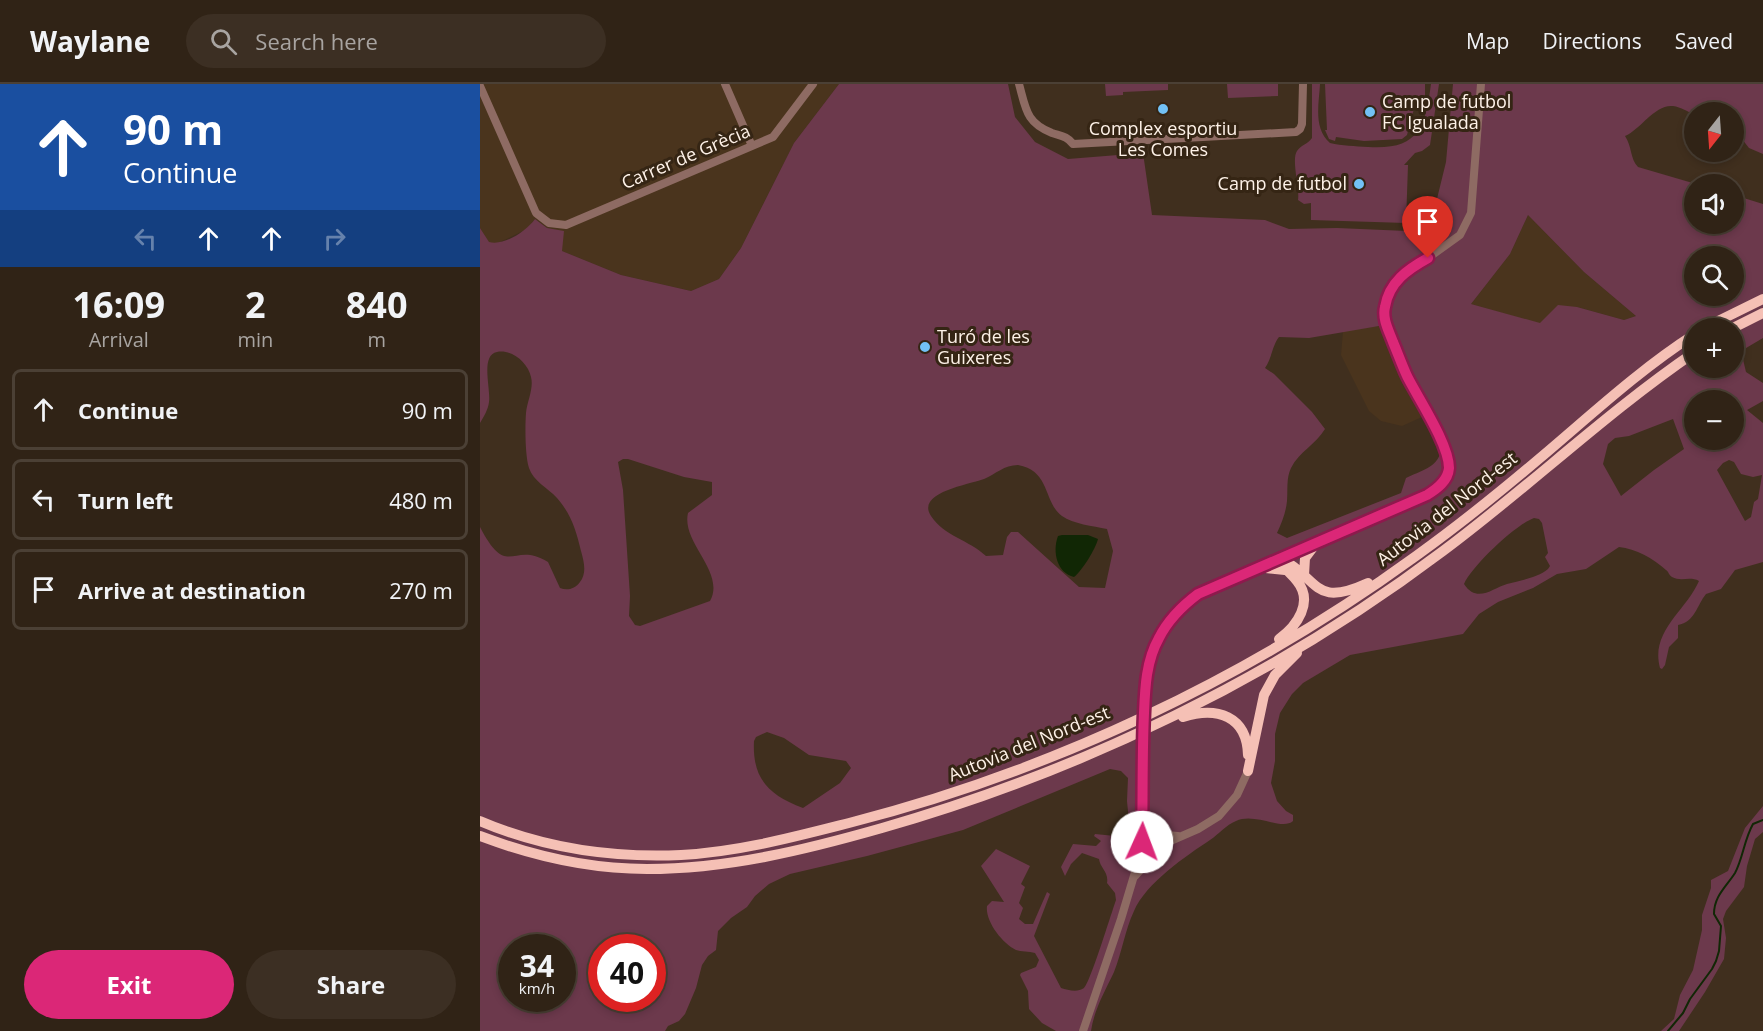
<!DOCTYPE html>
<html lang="en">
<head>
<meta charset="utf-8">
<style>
  body { margin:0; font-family:"Open Sans",sans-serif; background:#3c2f23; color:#f1f3f6; height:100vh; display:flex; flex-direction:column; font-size:22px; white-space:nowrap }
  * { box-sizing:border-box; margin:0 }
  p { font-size:20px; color:#a8a4a1 }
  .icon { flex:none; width:33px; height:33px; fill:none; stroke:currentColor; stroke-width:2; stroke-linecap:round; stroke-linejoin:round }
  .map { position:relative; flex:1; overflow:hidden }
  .drawer { display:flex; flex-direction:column; background:#302316; width:480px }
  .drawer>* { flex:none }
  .guide { background:#1a4fa0; color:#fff; overflow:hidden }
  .needle { width:39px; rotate:197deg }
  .buttons { position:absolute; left:1204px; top:18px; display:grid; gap:12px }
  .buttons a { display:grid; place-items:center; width:60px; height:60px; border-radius:50%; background:#302316; box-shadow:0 3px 9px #0003,0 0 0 2px #4b4035; font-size:30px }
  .speed { position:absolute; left:18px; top:850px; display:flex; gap:12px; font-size:30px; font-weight:700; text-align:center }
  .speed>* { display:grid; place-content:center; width:78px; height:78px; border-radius:50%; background:#302316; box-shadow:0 3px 9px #0003,0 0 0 2px #4b4035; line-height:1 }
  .speed small { font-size:15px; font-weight:400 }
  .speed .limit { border:9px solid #d22; background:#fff; color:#111 }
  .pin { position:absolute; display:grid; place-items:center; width:51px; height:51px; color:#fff; margin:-62px -26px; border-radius:50% 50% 50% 0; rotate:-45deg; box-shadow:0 0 6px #0007 }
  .pin .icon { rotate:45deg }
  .me { position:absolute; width:66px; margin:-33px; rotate:2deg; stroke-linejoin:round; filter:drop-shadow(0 0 4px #0008) }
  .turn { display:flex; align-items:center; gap:21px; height:126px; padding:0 24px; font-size:27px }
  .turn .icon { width:78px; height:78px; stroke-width:2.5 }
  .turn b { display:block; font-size:42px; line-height:51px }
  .lanes { display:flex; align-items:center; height:57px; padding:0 24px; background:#0003; justify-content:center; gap:30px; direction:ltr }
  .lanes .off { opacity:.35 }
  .eta { display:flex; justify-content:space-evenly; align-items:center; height:102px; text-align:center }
  .eta b { font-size:36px; font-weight:700; line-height:42px }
  .button { display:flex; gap:12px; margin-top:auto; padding:12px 24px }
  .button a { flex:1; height:69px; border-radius:36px; background:#db2777; color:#fff; font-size:24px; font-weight:700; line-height:69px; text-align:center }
  .button a+a { background:#3c2f23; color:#f1f3f6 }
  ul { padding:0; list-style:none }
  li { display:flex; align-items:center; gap:18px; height:81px; margin:0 12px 9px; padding:0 12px; border:3px solid #4b4035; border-radius:9px }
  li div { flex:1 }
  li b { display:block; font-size:22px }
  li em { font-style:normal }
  header { display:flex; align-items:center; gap:36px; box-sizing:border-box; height:84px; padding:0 30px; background:#302316; border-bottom:2px solid #4b4035 }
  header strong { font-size:28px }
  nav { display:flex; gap:33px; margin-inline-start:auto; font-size:21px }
  .search { width:420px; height:54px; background:#3c2f23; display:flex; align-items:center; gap:15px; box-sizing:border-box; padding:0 21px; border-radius:33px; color:#a8a4a1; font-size:22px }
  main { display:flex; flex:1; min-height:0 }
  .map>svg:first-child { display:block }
  .built { fill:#4a341d }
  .green { fill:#6c394c; fill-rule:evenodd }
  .water { fill:#112705 }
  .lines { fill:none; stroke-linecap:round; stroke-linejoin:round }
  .stream { stroke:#112705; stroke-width:2 }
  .minor { stroke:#8e6b63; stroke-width:8 }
  .highway { stroke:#f5c0b5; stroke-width:10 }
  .minor-bridge { stroke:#8e6b63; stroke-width:8 }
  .route-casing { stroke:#8e194d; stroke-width:15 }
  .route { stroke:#db2777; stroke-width:10 }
  .poi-dot { fill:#72c1f5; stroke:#352514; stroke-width:2 }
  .labels { text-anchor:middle; stroke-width:6; stroke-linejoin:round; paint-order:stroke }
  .poi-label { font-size:18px; fill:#fef2e8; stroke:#352514; text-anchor:start }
  .street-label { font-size:18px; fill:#fef2e8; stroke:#352514 }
</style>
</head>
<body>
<header>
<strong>Waylane</strong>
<div class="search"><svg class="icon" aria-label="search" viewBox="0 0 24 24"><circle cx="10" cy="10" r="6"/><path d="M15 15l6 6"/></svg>Search here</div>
<nav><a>Map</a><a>Directions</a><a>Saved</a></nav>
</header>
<main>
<section class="drawer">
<div class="guide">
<div class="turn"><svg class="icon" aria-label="ahead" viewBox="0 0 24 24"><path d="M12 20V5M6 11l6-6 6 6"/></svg><div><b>90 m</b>Continue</div></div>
<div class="lanes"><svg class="icon off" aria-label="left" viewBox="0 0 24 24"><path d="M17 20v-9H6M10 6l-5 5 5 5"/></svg><svg class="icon" aria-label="ahead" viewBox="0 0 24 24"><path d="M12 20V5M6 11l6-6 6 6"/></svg><svg class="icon" aria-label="ahead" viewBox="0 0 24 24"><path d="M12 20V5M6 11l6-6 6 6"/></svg><svg class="icon off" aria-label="right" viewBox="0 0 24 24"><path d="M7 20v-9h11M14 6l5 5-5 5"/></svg></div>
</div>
<div class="eta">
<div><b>16:09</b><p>Arrival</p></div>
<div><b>2</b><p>min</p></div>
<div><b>840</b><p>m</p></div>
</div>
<ul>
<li><svg class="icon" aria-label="ahead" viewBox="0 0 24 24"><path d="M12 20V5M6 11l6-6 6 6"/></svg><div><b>Continue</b></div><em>90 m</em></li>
<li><svg class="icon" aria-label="left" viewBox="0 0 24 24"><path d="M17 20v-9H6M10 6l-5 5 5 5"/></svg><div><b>Turn left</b></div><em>480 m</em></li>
<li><svg class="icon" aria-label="arrive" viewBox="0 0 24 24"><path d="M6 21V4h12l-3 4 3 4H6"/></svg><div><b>Arrive at destination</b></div><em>270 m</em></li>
</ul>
<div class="button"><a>Exit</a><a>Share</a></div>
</section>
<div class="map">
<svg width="1283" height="947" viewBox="0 0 1283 947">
  <rect width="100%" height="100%" fill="#402f1e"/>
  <path class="built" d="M0,0H359L314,59L261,164L239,195L211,207L141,191L82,167L67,144L55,135L47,145L16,160L9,159L0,144Z
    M1048,131L1104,188L1156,232L1144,236L1097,223L1060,240L991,220L1030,170Z
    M899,242L942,333L922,342L901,337L889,327L861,271L863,247Z"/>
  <path class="green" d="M359,0H528L535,33L555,58L588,75L663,69L672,131L785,136L809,145L857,144L927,147L942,137L955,123L966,78L973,0H1283V70L1269,64L1258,50L1254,48V28H1215V31C1208,28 1201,23 1193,22C1175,20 1161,45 1145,52C1152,62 1150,75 1158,83L1216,100L1215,140H1254V111L1283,120V254L1261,267L1266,288L1283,299V317L1267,326L1283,339V478L1255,486L1241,505L1226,510C1217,521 1215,538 1198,541V554L1189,563L1185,581L1182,585L1180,584C1170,547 1206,527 1219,497C1210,492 1201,498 1192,493C1188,490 1189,488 1186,486C1173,474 1156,465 1139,463L1106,485L1077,490L1053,504L1018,518L999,530L983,550L870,571L823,599L812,610L800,629L795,650V677L791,699L797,717L806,727L813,731V737C802,747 775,728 756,737C746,741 739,750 730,756C706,772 666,799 654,827C645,846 642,868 634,888C625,907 614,926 611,947H576L562,939L549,925L548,907L540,891L541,889L556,883L559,876L555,869C549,867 541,868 536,866C522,859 505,837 507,822L512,817L524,818L501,782L516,765L550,782L541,800L545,803L539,819L543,824L539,835L545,840H553L567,808L570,810L554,852L581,904C588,906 597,909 604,904C610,899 631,830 636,816L635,809L627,799C629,788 620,784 619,775L602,769L591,780L585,792L581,783L593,760L616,762L621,757L614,752L615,750L635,752L650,748L647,717L648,694L641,687L630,685L483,746L387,772L310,790L289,800L275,812L267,823L251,834L238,847L236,866L228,872L222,881L216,904L205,930L199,937L188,942L185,947H0V443C28,497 32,456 68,478L80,504C87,507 95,505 100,498C107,489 104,478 101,467C96,446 91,430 77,414C68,404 53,397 49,384C45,371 45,342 46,329C47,318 54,304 51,293C48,279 32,265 17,268C0,271 11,305 9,318C8,326 4,332 0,339V144L9,158C25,162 46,147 55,135L67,144L84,147L82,167L141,191L211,207L239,195L261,164L314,59ZM1048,131L1104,188L1156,232L1144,236L1097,223L1078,221L1060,239L991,220L1030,170ZM1215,172H1254V212H1215ZM899,242L942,333L961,367C957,384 940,387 926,394L921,409L807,454L797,449C802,438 806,428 807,417C808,405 806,395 811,384C819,368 836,360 845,345L832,328L794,290L785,284C792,274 792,262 799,253L829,254ZM1215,244H1254V284H1215ZM1215,316H1254V356H1215ZM1193,335L1204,365L1174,386L1141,412L1123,380L1128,360L1135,354L1149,352ZM143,375H148L204,393L232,398V411L208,429C201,459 246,488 230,517L160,542L155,541L149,532L150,512L143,406L138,378ZM1249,376L1254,378L1261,390L1273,393L1282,391L1278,415L1274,418L1271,433L1265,437L1237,386L1243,379ZM538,381C571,387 563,418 582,432C593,440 613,442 627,445L633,467L625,504L599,503L538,448H531L527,453L523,471L506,472C489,456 464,452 451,432C435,408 492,400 504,395C516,390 524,381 538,381ZM1054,434L1059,435L1062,439L1068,469L1065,473L1070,482L1068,485C1057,494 1041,496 1027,500C1013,504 997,520 984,500C992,482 1035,441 1054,434ZM287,648L304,654L329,671L366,677L371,684L360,699L323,724C289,711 272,695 274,657L276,653ZM32,864H82V915H32ZM122,864H172V915H122Z
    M625,0H688V6L643,8V11L626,12Z
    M747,0H798V12L748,14Z
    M832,0H840C839,20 833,44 850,59C862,62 875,62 888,63C937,66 945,46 951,0H959L950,61L942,67L935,69L924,81H928L926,139L831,136V119L824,120L818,116C820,104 811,76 817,67C821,61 828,60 832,54Z
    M845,0H945V21H935L927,51L922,55L884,57L856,53L855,57L849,55L845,46H847Z
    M1283,722V748L1275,755L1267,782L1264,803L1246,827L1243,835L1246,854L1244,875L1225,908L1199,947H1181L1194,935L1200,911L1213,886L1222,846V831L1231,804V796L1248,787L1265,744Z"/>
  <path class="water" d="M582,451H608L618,455C616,464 602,487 594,493C577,489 572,468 578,452Z"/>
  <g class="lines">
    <path class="stream" d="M1188,947L1203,929L1210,915L1232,885L1236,877L1239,867L1241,842L1234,830C1234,812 1246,803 1255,789C1263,774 1264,756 1273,740L1283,736"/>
    <path class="minor" d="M245,0L272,62
      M539,0C546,25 546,39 572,49C581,52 587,52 593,60L816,48L820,45L822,40L823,0
      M0,2L56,129L69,139L86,141L293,53L333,0
      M665,612C671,565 679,539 718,510L947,411L959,403L964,396L969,385L967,373L962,359L925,289L905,237L904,224L912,203L926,186L948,174L980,151L991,129L1001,0
      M663,724C672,739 679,752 698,752
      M662,758L679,762L718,745L739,732L757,711L768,687
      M662,758L687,752
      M655,792L683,761
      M603,947L641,835L659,775L662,758L663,724L662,673"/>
    <path class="highway" d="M1224,244L1283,215
      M1253,244L1283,229
      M800,474C841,496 833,524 888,499
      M777,483L805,486
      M824,491L825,474L837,458
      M799,555C817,542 834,518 817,497C810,488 803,485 800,474
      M703,633C737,622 767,632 768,671
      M768,687L784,611L795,591L817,569
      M0,737C63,764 133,774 201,771C258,768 314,753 369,739C572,687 767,595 936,472C979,441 1020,408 1060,374C1111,331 1159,286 1215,250
      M0,752C53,772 110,785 167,785C247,785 325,766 402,744C602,687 796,593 963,467C1049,403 1127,328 1215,268"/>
    <path class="minor-bridge" d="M662,673L665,612"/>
  </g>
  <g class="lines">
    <defs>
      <path id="route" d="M662,758C663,715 662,672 664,629C665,604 666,577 679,554C688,536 702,522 718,510L947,411C957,405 968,397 969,384C969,360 938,314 927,292C922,281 918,270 913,258C909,247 902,235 905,223C909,198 928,185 948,174"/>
    </defs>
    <use href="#route" class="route-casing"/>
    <use href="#route" class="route"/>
  </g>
  <g class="poi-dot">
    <circle cx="683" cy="25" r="6"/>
    <circle cx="890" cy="28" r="6"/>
    <circle cx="879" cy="100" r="6"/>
    <circle cx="445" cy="263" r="6"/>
  </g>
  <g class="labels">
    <g class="poi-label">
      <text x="902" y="24">Camp de futbol<tspan x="902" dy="21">FC Igualada</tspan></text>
      <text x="683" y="51" text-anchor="middle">Complex esportiu<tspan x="683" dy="21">Les Comes</tspan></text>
      <text x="867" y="106" text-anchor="end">Camp de futbol</text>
      <text x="457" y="259">Turó de les<tspan x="457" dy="21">Guixeres</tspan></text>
    </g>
    <g class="street-label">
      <text transform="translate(206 73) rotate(-23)" y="6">Carrer de Grècia</text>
      <text transform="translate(967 425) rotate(-38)" y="6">Autovia del Nord-est</text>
      <text transform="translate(549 660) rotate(-22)" y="6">Autovia del Nord-est</text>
    </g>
  </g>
</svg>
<div class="buttons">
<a><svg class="needle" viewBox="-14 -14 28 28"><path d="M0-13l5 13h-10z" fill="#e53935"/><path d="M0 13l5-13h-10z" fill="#a8a4a1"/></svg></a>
<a><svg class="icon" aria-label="sound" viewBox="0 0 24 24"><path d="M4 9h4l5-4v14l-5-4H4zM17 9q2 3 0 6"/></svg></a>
<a><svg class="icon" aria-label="search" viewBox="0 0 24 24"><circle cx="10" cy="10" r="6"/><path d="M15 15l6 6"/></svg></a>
<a>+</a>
<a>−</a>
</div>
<div class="speed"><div>34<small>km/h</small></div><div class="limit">40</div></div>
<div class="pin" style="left:948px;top:174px;background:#d93025"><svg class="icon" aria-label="arrive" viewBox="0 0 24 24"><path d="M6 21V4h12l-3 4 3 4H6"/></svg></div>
<svg class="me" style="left:662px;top:758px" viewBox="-20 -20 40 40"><circle r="19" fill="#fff"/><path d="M0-13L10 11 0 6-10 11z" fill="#db2777"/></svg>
</div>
</main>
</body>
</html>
